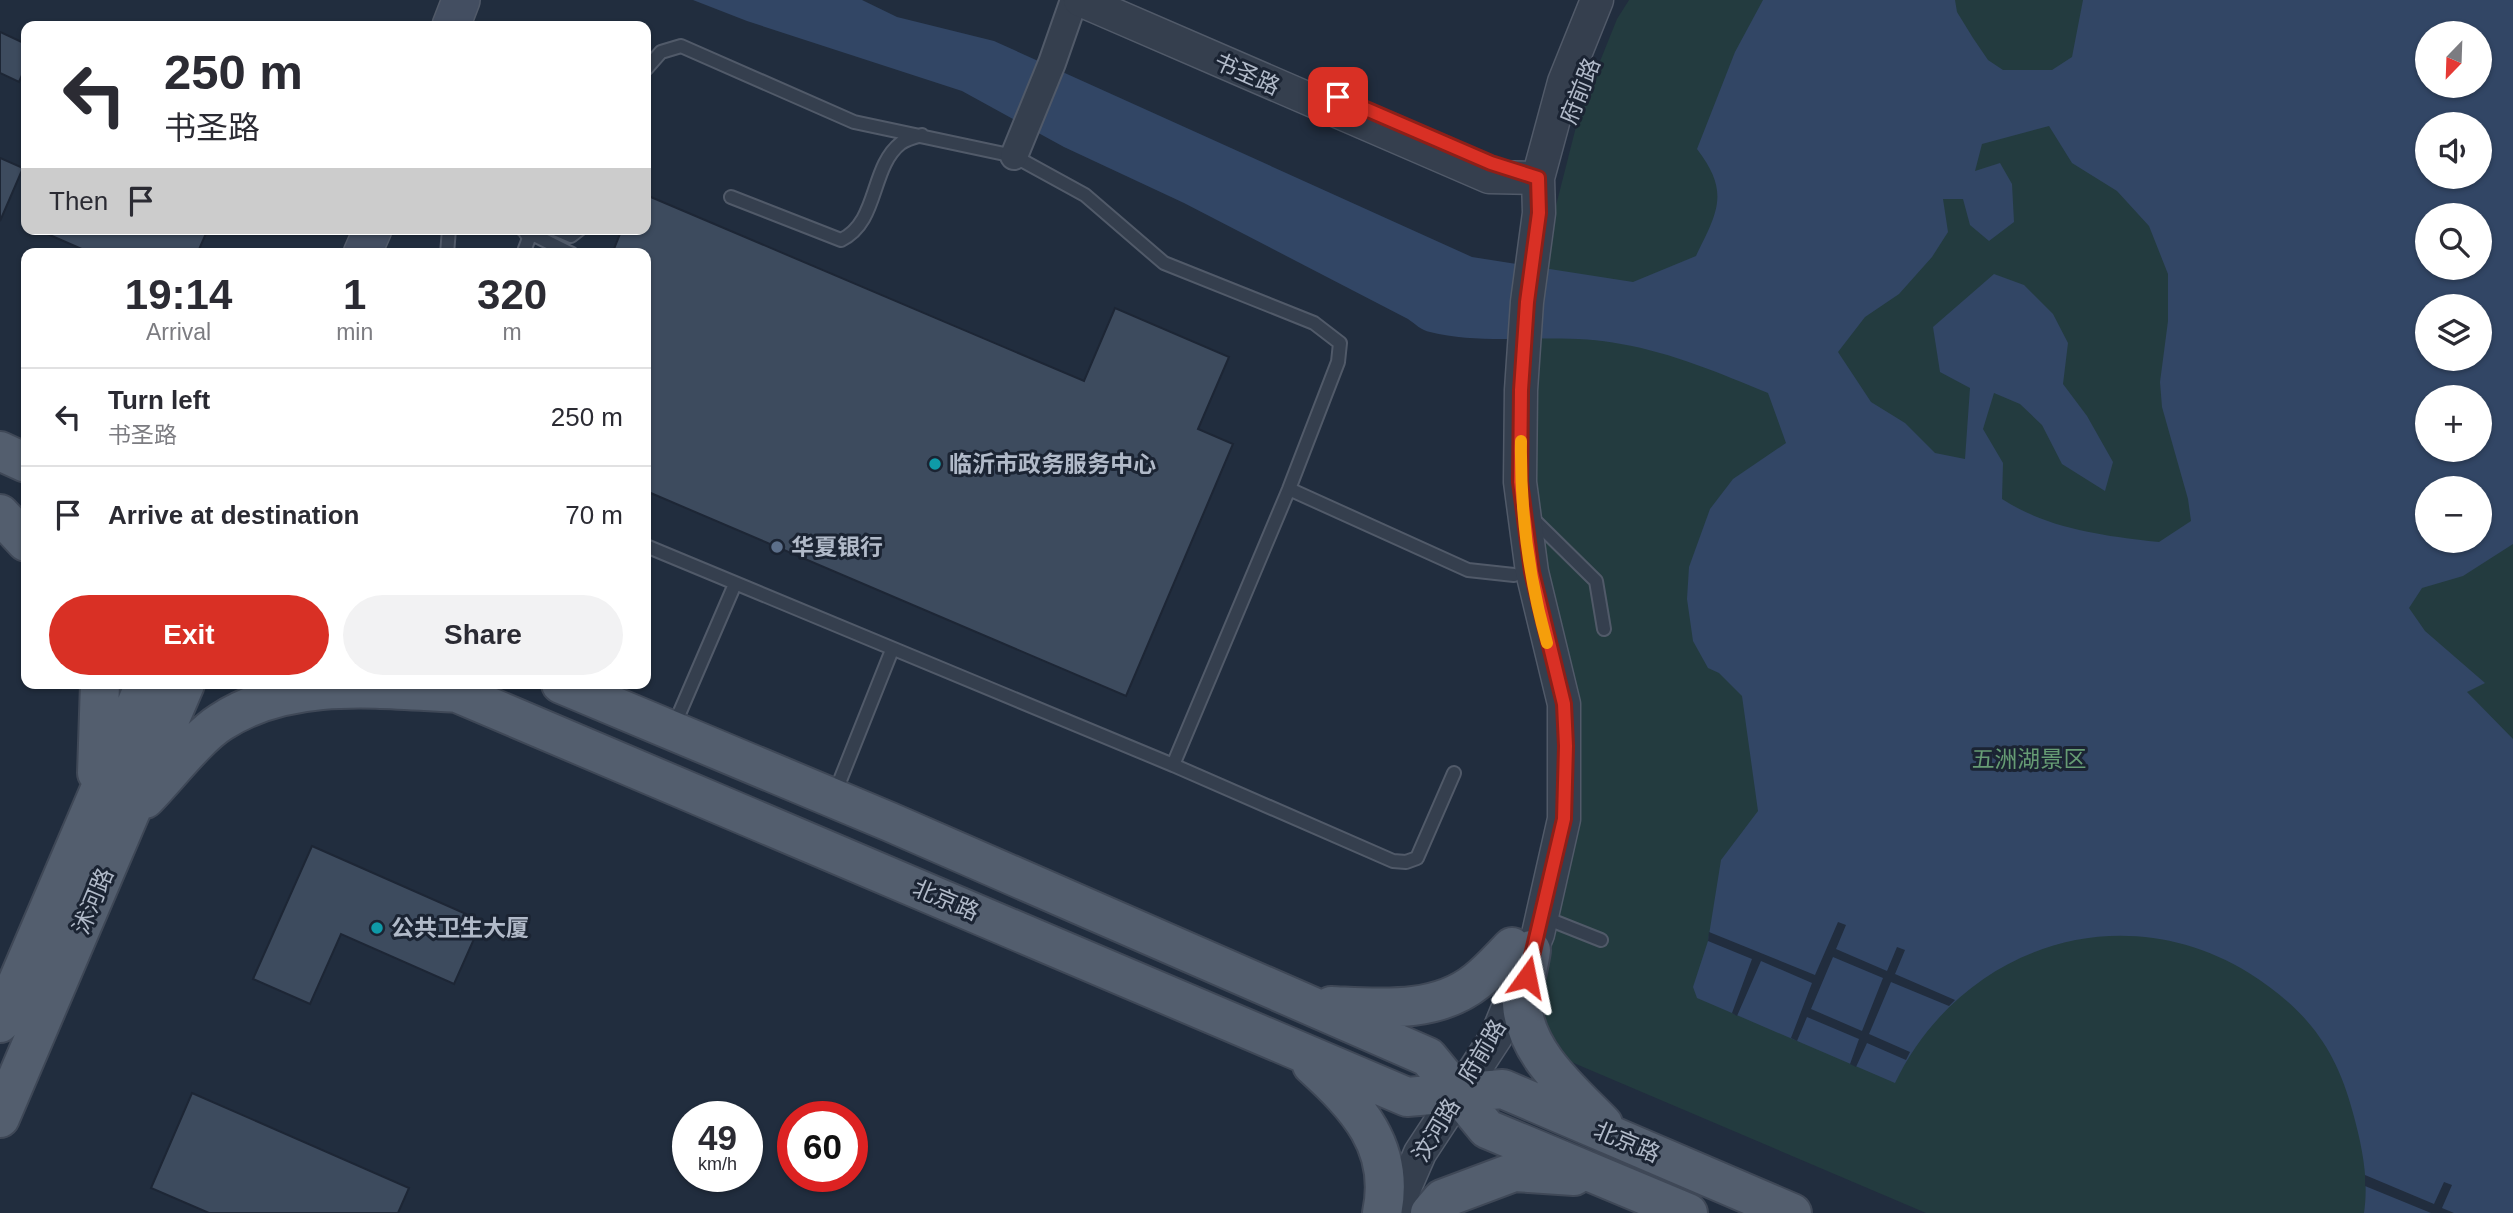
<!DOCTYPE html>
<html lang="en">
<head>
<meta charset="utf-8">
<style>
  body { margin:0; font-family:Arial,"Noto Sans SC",sans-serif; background:#f2f2f3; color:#2b2b33; height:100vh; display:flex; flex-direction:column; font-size:26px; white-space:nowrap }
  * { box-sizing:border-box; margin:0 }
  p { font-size:23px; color:#7c7c81 }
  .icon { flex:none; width:38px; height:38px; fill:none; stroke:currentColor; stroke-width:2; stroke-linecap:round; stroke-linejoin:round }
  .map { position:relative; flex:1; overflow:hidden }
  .details { position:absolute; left:21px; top:248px; width:630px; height:441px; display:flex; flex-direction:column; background:#fff; border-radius:14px; box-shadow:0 2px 5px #0004 }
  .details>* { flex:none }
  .guide { position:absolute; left:21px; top:21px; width:630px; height:214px; border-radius:14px; box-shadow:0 2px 5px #0004; background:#fff; color:#2b2b33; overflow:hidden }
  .needle { width:46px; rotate:203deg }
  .fabs { position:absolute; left:2415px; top:21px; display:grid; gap:14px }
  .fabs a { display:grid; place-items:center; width:77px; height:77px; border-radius:50%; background:#fff; box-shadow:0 2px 5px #0004; font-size:35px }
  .speed { position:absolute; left:672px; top:1101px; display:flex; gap:14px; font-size:35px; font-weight:700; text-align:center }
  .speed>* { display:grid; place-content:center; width:91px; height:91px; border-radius:50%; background:#fff; box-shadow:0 2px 5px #0004; line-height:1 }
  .speed small { font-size:18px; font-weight:400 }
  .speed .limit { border:10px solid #d22; background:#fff; color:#111 }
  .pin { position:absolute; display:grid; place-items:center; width:60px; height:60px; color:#fff; margin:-30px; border-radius:14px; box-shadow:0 4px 10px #0006 }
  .me { position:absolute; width:77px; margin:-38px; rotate:12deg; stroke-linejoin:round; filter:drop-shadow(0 0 5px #0008) }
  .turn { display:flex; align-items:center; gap:24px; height:147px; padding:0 28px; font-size:32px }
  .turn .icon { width:91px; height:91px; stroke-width:2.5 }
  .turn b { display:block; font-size:49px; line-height:60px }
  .then { display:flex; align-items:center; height:66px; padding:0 28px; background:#0003; gap:14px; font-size:26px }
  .eta { display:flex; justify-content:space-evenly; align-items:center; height:119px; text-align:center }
  .eta b { font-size:42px; font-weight:700; line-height:49px }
  .cta { display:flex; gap:14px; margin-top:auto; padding:14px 28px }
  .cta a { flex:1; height:80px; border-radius:42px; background:#d93025; color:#fff; font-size:28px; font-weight:700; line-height:80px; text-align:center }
  .cta a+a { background:#f2f2f3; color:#2b2b33 }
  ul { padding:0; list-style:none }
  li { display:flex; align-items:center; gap:21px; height:98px; padding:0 28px; border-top:2px solid #e1e1e2 }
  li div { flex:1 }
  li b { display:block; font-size:26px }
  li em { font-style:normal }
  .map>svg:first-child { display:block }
  .green { fill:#233b3f; fill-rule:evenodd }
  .water { fill:#324665; fill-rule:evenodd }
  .pier { fill:#212d3e; fill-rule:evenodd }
  .building { fill:#3d4b5e; stroke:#1d2635; stroke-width:2 }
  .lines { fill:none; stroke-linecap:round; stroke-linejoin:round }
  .service-casing { stroke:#515a69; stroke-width:16 }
  .minor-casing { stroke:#515a69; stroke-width:30 }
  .tertiary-casing { stroke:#515a69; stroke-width:35 }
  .secondary-casing { stroke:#515a69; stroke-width:40 }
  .primary-casing { stroke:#3f4857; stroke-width:42 }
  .service { stroke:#353f4e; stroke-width:12 }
  .minor { stroke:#353f4e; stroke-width:26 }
  .tertiary { stroke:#353f4e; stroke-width:32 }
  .secondary { stroke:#434e61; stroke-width:37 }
  .primary { stroke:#535e6e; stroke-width:38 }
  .route-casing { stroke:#8d1f18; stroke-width:18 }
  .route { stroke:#d93025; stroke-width:12 }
  .slow { stroke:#f59e0b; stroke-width:12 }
  .culture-dot { fill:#0f9aa8; stroke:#1b2433; stroke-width:2.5 }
  .service-dot { fill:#5c6f8a; stroke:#1b2433; stroke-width:2.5 }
  .labels { text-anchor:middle; stroke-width:6; stroke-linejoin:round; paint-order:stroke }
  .street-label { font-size:23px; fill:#b1bac9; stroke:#1b2433 }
  .poi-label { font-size:23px; font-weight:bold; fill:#b1bac9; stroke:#1b2433; text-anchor:start }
  .park-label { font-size:23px; fill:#669c74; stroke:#1b2433 }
</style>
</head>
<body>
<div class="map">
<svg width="2513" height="1213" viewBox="0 0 2513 1213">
  <rect width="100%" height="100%" fill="#212d3e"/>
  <path class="green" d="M1629,0H2513V1213H1926L1569,1061L1539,1013L1560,637L1529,480L1533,377L1545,249L1580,111L1617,19ZM2427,33H2480V86H2427ZM2427,124H2480V177H2427ZM2427,215H2480V268H2427ZM2427,306H2480V359H2427ZM2427,397H2480V450H2427ZM2427,488H2480V541H2427Z"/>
  <path class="water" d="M693,0H862L897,17L994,41L1472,257L1633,282L1696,256C1718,211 1730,192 1697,149L1735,52L1763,0H1955L1957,12L1973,38L1988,60L2003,70H2052L2072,57L2083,0H2513V544L2463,576L2422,588L2409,608L2425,631L2485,683L2467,692L2513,739V1213H2364C2369,1179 2362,1146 2353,1113C2336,1048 2306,1009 2249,973C2119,893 1960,948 1895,1083L1697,998L1693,987L1708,941L1721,860L1758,811L1742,696L1719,673L1708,668L1693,641L1687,599L1689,567L1710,509L1733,479L1786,443L1768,393C1719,373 1673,353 1621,344C1558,331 1490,347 1430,332C1422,331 1414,323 1408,319L1184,203L1064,147L962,91L747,21ZM2427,33H2480V86H2427ZM2427,124H2480V177H2427ZM2049,126L2072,163L2117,191L2149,226L2168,274V321L2160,382L2162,407L2188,499L2191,521L2159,542C2105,536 2048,529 2002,499L2003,463L1983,429L1994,393L2020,404L2042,425L2062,464L2105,491L2113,462L2087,416L2063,384L2068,343L2053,314L2024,285L1994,274L1933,327L1940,372L1970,388L1965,459L1935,453L1905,423L1871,402L1838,352L1865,317L1899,294L1932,257L1948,232L1943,199H1963L1970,225L1989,241L2014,222L2012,184L2000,163L1975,171L1982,144ZM2427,215H2480V268H2427ZM2427,306H2480V359H2427ZM2427,397H2480V450H2427ZM2427,488H2480V541H2427Z"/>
  <path class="pier" d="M1838,922L1846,925L1836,949L1887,971L1897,947L1905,950L1895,974L1955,1000L1949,1006L1891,982L1869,1034L1910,1052L1906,1060L1867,1043L1856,1067L1850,1064L1859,1039L1807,1017L1797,1041L1791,1038L1812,983L1761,961L1737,1016L1732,1013L1752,959L1708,941L1709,932L1815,975ZM1833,957L1883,978L1862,1031L1811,1009Z
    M2365,1175L2434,1204L2444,1182L2452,1185L2442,1208L2454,1213H2431L2365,1186Z"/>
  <path class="building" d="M0,32L26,44V66L19,82L0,73Z
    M0,158L23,168L0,221Z
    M646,195L1084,381L1115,308L1229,357L1198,429L1233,444L1126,696L646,491V254H612L622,229H646Z
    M36,229H208L197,254H93Z
    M312,846L482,921L454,984L341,934L310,1004L253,979Z
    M192,1093L409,1188L398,1213H209L151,1188Z"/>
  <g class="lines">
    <defs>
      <path id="service" d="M646,69L661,52L681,46L854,122L1014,156L1085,195L1164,263L1314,323L1340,343L1338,362L1289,489L1173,765L646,546
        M731,197L841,240C879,222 870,167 901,143C907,139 915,137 922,135
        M522,229L572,254
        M555,229L571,236L580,229
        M447,254L449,229
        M523,254L529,238L524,230
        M1289,489L1468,570L1514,575
        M1532,518L1596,581L1604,629
        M673,728L735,584
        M1173,765L1393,861L1406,862L1417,858L1454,773
        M835,793L892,650
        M1543,917L1601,940"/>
      <path id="minor" d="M1014,156L1052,63L1074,0"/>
      <path id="tertiary" d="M1080,0L1489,177L1538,178
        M1394,1213L1420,1153L1496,1037L1538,934L1564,819V704L1532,572L1520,482L1521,390L1527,302L1539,213L1538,178L1564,82L1597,0"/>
      <path id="secondary" d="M451,26L461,0
        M362,254L373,229"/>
      <path id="primary" d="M0,451L26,463
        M0,514L26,542
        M436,684L1407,1097L1503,1089L1792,1213
        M561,684L890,822L1428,1057L1487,1129L1688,1213
        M97,773L100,684
        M145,799C166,778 197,737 221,722C290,677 379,689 457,693
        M1531,950C1529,967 1522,987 1522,1004C1525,1053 1571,1091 1603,1124
        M1331,1006C1380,1008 1436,1014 1477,981C1490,971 1501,958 1512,947
        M0,1023L145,684
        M1312,1065C1357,1106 1396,1147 1382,1213
        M0,1118L185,684
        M1430,1213L1442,1199L1514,1172L1574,1176"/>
    </defs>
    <use href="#service" class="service-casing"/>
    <use href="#minor" class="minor-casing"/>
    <use href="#tertiary" class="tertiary-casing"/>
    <use href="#secondary" class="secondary-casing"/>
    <use href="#primary" class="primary-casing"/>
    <use href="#service" class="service"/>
    <use href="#minor" class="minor"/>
    <use href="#tertiary" class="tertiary"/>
    <use href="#secondary" class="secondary"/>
    <use href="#primary" class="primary"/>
  </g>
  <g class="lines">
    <defs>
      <path id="route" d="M1338,97L1491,163L1538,178L1539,213L1527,302L1521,390L1520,482L1532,572L1564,704L1566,746L1564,819L1527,977"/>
    </defs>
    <use href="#route" class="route-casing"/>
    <use href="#route" class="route"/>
    <path class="slow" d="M1521,441C1520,508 1529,579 1547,643"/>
  </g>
  <g class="culture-dot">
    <circle cx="935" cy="464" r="7"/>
    <circle cx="377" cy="928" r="7"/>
  </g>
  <circle class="service-dot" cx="777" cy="547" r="7"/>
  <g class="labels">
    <g class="street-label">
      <text transform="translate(1247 74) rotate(24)" y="8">书圣路</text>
      <text transform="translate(1580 91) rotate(-68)" y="8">府前路</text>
      <text transform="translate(946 900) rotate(23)" y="8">北京路</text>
      <text transform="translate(93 901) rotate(-67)" y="8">沭河路</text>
      <text transform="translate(1482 1051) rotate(-59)" y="8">府前路</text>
      <text transform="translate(1436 1130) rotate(-59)" y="8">汶河路</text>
      <text transform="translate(1627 1142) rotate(23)" y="8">北京路</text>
    </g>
    <g class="poi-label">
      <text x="949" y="472">临沂市政务服务中心</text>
      <text x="791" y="555">华夏银行</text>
      <text x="391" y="936">公共卫生大厦</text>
    </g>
    <g class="park-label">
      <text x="2029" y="767">五洲湖景区</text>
    </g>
  </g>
</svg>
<div class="fabs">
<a><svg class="needle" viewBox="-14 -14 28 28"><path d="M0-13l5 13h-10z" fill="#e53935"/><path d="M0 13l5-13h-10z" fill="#7c7c81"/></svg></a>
<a><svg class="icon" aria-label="sound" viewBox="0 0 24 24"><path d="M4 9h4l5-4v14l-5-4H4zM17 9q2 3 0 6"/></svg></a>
<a><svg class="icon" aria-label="search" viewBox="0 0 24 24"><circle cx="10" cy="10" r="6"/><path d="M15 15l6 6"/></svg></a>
<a><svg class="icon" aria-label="layers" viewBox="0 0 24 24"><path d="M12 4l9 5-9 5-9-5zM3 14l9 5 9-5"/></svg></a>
<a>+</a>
<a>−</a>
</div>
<div class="speed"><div>49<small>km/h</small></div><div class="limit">60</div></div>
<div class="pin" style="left:1338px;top:97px;background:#d93025"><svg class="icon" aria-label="arrive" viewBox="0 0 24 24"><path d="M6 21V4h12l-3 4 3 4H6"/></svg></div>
<svg class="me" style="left:1527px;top:977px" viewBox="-20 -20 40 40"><path d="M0-17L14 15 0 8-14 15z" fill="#d93025" stroke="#fff" stroke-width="4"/></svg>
<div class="guide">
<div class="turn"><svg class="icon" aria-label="left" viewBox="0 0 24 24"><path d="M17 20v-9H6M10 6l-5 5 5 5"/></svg><div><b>250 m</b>书圣路</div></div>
<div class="then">Then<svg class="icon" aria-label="arrive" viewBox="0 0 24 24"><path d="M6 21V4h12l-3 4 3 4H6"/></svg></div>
</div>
<section class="details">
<div class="eta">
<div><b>19:14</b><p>Arrival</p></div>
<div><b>1</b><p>min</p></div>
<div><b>320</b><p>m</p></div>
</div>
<ul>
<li><svg class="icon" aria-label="left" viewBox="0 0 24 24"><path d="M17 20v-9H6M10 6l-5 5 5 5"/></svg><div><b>Turn left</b><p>书圣路</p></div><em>250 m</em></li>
<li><svg class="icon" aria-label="arrive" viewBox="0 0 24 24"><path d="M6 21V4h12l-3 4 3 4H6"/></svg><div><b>Arrive at destination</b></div><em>70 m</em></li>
</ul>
<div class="cta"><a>Exit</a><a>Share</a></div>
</section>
</div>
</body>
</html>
